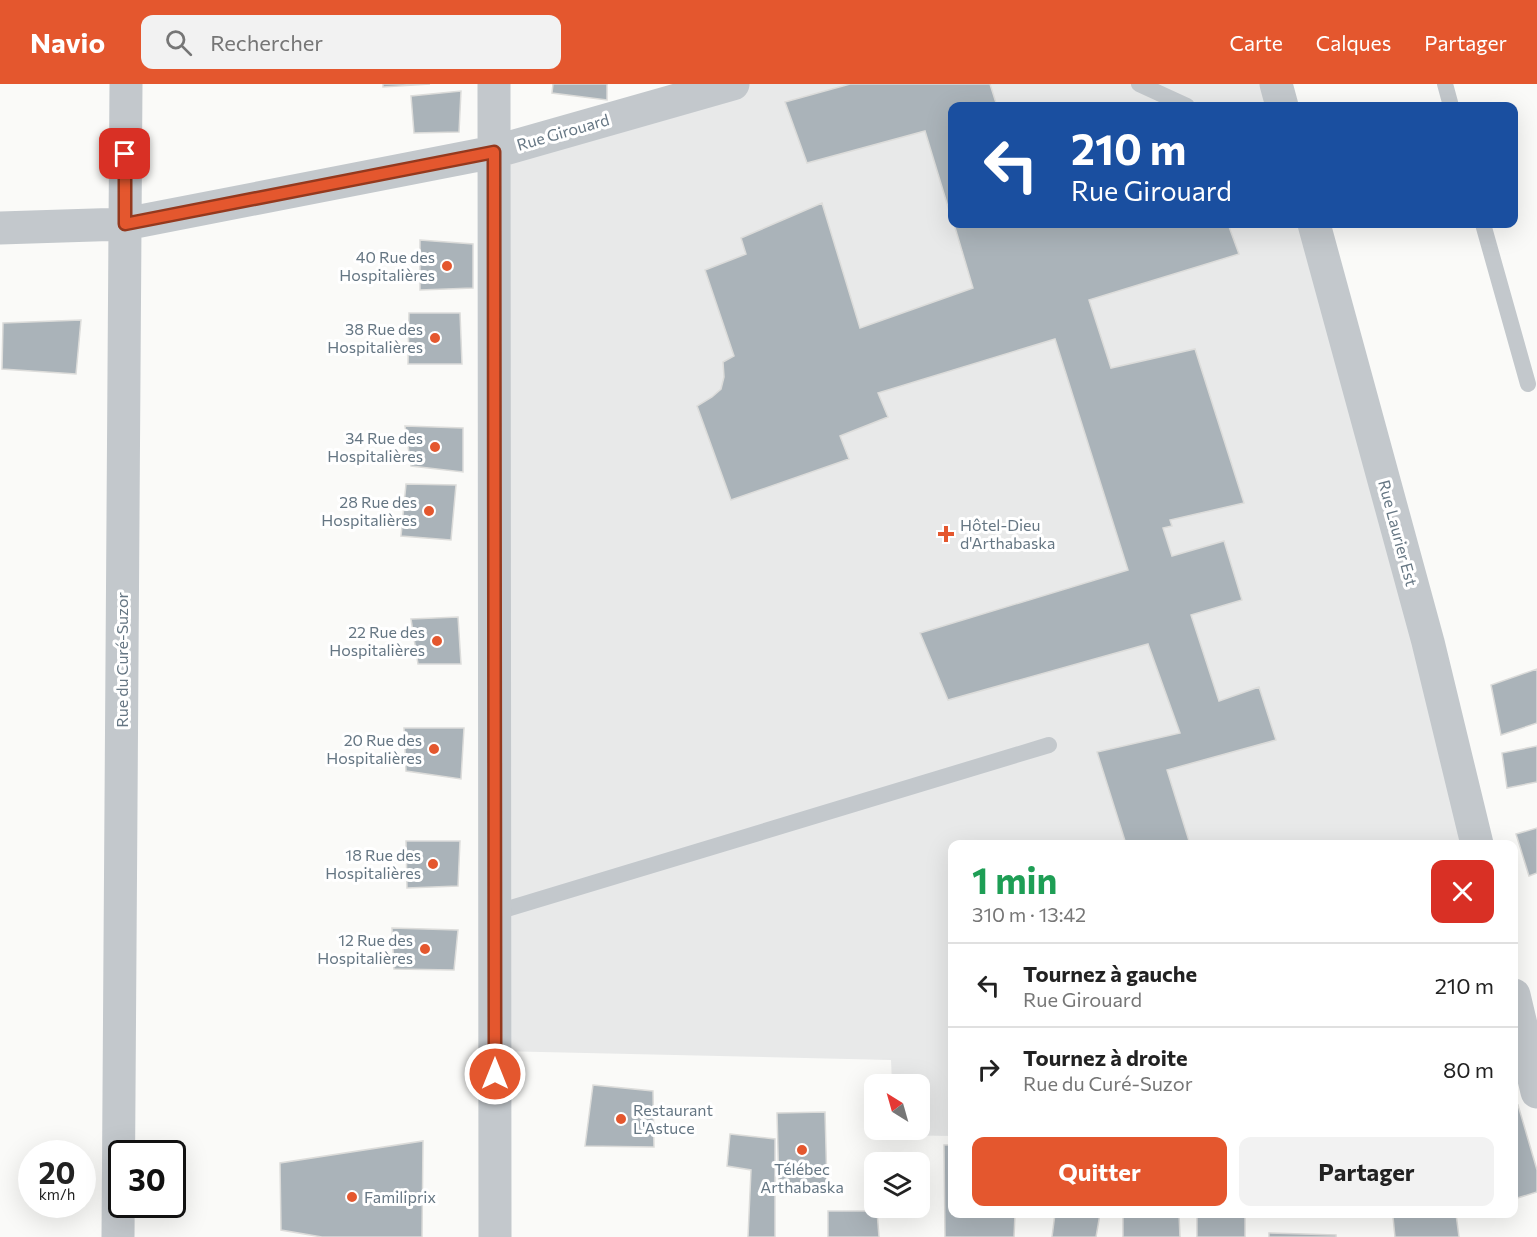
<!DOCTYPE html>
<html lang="fr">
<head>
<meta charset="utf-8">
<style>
  body { margin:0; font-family:Commissioner,sans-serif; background:#f2f2f2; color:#222; height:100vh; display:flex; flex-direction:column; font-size:22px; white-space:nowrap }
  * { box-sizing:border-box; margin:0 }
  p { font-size:20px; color:#767676 }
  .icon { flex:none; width:33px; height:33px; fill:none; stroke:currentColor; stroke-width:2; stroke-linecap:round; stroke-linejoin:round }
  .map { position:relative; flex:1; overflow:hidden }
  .details { position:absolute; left:948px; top:756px; width:570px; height:378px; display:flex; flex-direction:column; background:#fff; border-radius:12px; box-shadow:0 6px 24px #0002 }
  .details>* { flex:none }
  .top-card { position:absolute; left:948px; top:18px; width:570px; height:126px; border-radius:12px; box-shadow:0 6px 24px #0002; background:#1a4fa0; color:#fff; overflow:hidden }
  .needle { width:39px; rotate:323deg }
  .controls { position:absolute; left:864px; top:990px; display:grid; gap:12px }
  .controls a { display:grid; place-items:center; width:66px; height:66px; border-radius:12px; background:#fff; box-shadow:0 6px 24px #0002; font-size:30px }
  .speed { position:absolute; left:18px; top:1056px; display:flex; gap:12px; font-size:30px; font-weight:700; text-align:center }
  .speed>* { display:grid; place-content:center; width:78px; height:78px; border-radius:50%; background:#fff; box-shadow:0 6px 24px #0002; line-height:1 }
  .speed small { font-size:15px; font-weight:400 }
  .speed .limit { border:3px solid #111; border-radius:9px; background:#fff; color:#111 }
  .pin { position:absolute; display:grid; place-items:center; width:51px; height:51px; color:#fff; margin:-26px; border-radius:12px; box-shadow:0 3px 9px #0006 }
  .me { position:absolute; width:66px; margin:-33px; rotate:0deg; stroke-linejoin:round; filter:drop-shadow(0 0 4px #0008) }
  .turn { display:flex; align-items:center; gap:21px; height:126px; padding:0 24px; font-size:27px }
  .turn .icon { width:78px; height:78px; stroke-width:2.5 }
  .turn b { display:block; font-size:42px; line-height:51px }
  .round { display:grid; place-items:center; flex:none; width:63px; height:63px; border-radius:12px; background:#f2f2f2 }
  .overview { display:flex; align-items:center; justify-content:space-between; height:102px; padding:0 24px }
  h1 { font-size:36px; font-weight:700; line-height:45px; color:#1e9e55 }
  .primary-button { display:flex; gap:12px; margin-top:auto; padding:12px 24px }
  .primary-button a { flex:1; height:69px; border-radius:12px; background:#e4572e; color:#fff; font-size:24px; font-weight:700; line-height:69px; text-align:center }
  .primary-button a+a { background:#f2f2f2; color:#222 }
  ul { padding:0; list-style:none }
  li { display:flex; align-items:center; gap:18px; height:84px; padding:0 24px; border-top:2px solid #e0e0e0 }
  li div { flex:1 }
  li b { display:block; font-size:22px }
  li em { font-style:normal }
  header { display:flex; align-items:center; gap:36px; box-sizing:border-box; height:84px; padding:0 30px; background:#e4572e; color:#fff }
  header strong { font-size:28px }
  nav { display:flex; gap:33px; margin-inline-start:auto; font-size:21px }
  .search { width:420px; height:54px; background:#f2f2f2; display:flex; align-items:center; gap:15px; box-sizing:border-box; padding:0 21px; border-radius:12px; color:#767676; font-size:22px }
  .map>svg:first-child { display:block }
  .built { fill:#e8e9e9 }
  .building { fill:#aab3b9; stroke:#dcdcda; stroke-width:1.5 }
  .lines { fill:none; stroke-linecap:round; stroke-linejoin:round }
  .service { stroke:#c3c8cc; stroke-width:16 }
  .minor { stroke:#c3c8cc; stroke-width:33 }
  .tertiary { stroke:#c3c8cc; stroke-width:33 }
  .route-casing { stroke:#94391e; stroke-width:15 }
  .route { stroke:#e4572e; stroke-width:10 }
  .poi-dot { fill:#e4572e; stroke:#fff; stroke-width:2 }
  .labels { text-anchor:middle; stroke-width:6; stroke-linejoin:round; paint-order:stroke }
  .street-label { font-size:16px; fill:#657683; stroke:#fff }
  .poi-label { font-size:16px; fill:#657683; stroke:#fff; text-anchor:end }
</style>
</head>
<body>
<header>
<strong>Navio</strong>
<div class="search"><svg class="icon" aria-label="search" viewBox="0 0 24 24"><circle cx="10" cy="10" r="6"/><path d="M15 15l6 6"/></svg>Rechercher</div>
<nav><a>Carte</a><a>Calques</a><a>Partager</a></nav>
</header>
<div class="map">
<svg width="1537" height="1153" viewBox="0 0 1537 1153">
  <rect width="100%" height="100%" fill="#fafaf8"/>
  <path class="built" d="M733,0H1276L1282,22H952V140H1314L1484,760H952V1052L892,1051V1046H920V1000H892L891,976L495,967L494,68Z"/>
  <path class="building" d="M383,0H430L383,3Z
    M553,0H607V16L552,9Z
    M850,0H990L997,22H952V136L925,47L807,79L785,18Z
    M461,7L459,48L414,49L411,12Z
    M822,119L860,244L973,204L954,140H1228L1239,170L1089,216L1111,284L1195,265L1244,419L1170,436L1172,442L1163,444L1172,472L1224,457L1242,516L1191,531L1219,617L1259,603L1276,656L1167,686L1190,760H1126L1097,668L1180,649L1148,560L948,616L920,549L1128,486L1055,255L878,309L888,333L840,352L849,375L731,416L697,322L712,313L721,305L724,293L723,278L734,272L705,186L746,170L741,154Z
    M420,156L473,160V204L420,206Z
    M409,229H460L462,280H408Z
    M81,236L76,290L2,285L3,239Z
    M405,342L463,344V388L411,382Z
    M406,400L456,401L451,456L401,452Z
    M458,533L461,580H418L411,535Z
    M1537,585V639L1501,651L1491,601Z
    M404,644H464L461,695L406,687Z
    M1537,662V698L1507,704L1502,669Z
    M1537,744V789L1529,792L1516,750Z
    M406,757H460L458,802L407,804Z
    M392,844L458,846L454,886L394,885Z
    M593,1001L653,1007L654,1063L585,1062Z
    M1518,1021L1537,1086V1108L1514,1115V1022Z
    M825,1028L827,1102L779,1104L777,1029Z
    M730,1050L775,1055V1153H748L751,1086L727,1082Z
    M423,1057L422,1153H322L281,1146L280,1079Z
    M944,1061H952V1130H1015L1014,1153H945Z
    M828,1127H877L879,1153H828Z
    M1055,1130H1100L1096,1153H1052Z
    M1123,1130H1179L1180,1153H1123Z
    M1197,1130H1245V1153H1197Z
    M1417,1130H1456L1459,1153H1395L1393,1133Z
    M1269,1149L1336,1151V1153H1269Z"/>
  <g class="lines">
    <path class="service" d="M1139,0L1187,22
      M1445,0L1451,22
      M1483,140L1528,300
      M494,829L1049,661"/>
    <path class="minor" d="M494,0L495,1153
      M0,144L125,140L494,68L733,0
      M118,1153L126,0"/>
    <path class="tertiary" d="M1276,0L1282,22
      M1314,140L1428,558L1477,760
      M1514,911L1537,1008"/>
  </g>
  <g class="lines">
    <defs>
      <path id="route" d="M125,70V140L494,68L495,990"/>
    </defs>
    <use href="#route" class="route-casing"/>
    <use href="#route" class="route"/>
  </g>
  <g class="poi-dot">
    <circle cx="447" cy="182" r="6"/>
    <circle cx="435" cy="254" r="6"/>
    <circle cx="435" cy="363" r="6"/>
    <circle cx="429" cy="427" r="6"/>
    <path d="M943 441h6v6h6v6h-6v6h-6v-6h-6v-6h6z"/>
    <circle cx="437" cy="557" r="6"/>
    <circle cx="434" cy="665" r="6"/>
    <circle cx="433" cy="780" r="6"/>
    <circle cx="425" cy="865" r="6"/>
    <circle cx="621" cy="1035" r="6"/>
    <circle cx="802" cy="1066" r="6"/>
    <circle cx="352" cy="1113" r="6"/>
  </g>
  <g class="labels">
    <g class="street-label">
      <text transform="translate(563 48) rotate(-16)" y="6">Rue Girouard</text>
      <text transform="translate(1398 449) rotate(75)" y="6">Rue Laurier Est</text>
      <text transform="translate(122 576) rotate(-90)" y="6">Rue du Curé-Suzor</text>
    </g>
    <g class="poi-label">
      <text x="435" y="179">40 Rue des<tspan x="435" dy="18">Hospitalières</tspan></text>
      <text x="423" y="251">38 Rue des<tspan x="423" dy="18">Hospitalières</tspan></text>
      <text x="423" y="360">34 Rue des<tspan x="423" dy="18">Hospitalières</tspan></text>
      <text x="417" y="424">28 Rue des<tspan x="417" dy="18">Hospitalières</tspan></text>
      <text x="960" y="447" text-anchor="start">Hôtel-Dieu<tspan x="960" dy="18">d'Arthabaska</tspan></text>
      <text x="425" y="554">22 Rue des<tspan x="425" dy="18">Hospitalières</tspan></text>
      <text x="422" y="662">20 Rue des<tspan x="422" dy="18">Hospitalières</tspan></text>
      <text x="421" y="777">18 Rue des<tspan x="421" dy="18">Hospitalières</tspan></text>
      <text x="413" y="862">12 Rue des<tspan x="413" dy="18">Hospitalières</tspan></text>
      <text x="633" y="1032" text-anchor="start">Restaurant<tspan x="633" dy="18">L'Astuce</tspan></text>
      <text x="802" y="1091" text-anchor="middle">Télébec<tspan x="802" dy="18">Arthabaska</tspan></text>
      <text x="364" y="1119" text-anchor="start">Familiprix</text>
    </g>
  </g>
</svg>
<div class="controls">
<a><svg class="needle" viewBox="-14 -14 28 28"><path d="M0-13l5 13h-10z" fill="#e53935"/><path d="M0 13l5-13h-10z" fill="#767676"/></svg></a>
<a><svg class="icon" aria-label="layers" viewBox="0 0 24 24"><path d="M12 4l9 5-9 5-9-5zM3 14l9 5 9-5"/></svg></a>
</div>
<div class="speed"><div>20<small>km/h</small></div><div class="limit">30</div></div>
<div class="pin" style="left:125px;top:70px;background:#d93025"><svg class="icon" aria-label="arrive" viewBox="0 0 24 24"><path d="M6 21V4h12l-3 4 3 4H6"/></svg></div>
<svg class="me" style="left:495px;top:990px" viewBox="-20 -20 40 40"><circle r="17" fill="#e4572e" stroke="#fff" stroke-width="3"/><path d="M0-11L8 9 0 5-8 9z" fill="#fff"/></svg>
<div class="top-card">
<div class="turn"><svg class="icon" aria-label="left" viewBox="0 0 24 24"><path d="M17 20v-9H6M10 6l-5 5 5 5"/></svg><div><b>210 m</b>Rue Girouard</div></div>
</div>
<section class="details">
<div class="overview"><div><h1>1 min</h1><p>310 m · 13:42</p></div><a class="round" style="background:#d93025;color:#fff"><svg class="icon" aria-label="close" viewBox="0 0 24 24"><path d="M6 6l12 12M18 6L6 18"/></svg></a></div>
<ul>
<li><svg class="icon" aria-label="left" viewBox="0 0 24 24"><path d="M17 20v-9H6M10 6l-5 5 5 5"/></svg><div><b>Tournez à gauche</b><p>Rue Girouard</p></div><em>210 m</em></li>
<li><svg class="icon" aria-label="right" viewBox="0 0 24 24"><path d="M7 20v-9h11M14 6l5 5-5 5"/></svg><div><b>Tournez à droite</b><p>Rue du Curé-Suzor</p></div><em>80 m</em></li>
</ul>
<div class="primary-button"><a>Quitter</a><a>Partager</a></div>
</section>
</div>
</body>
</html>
